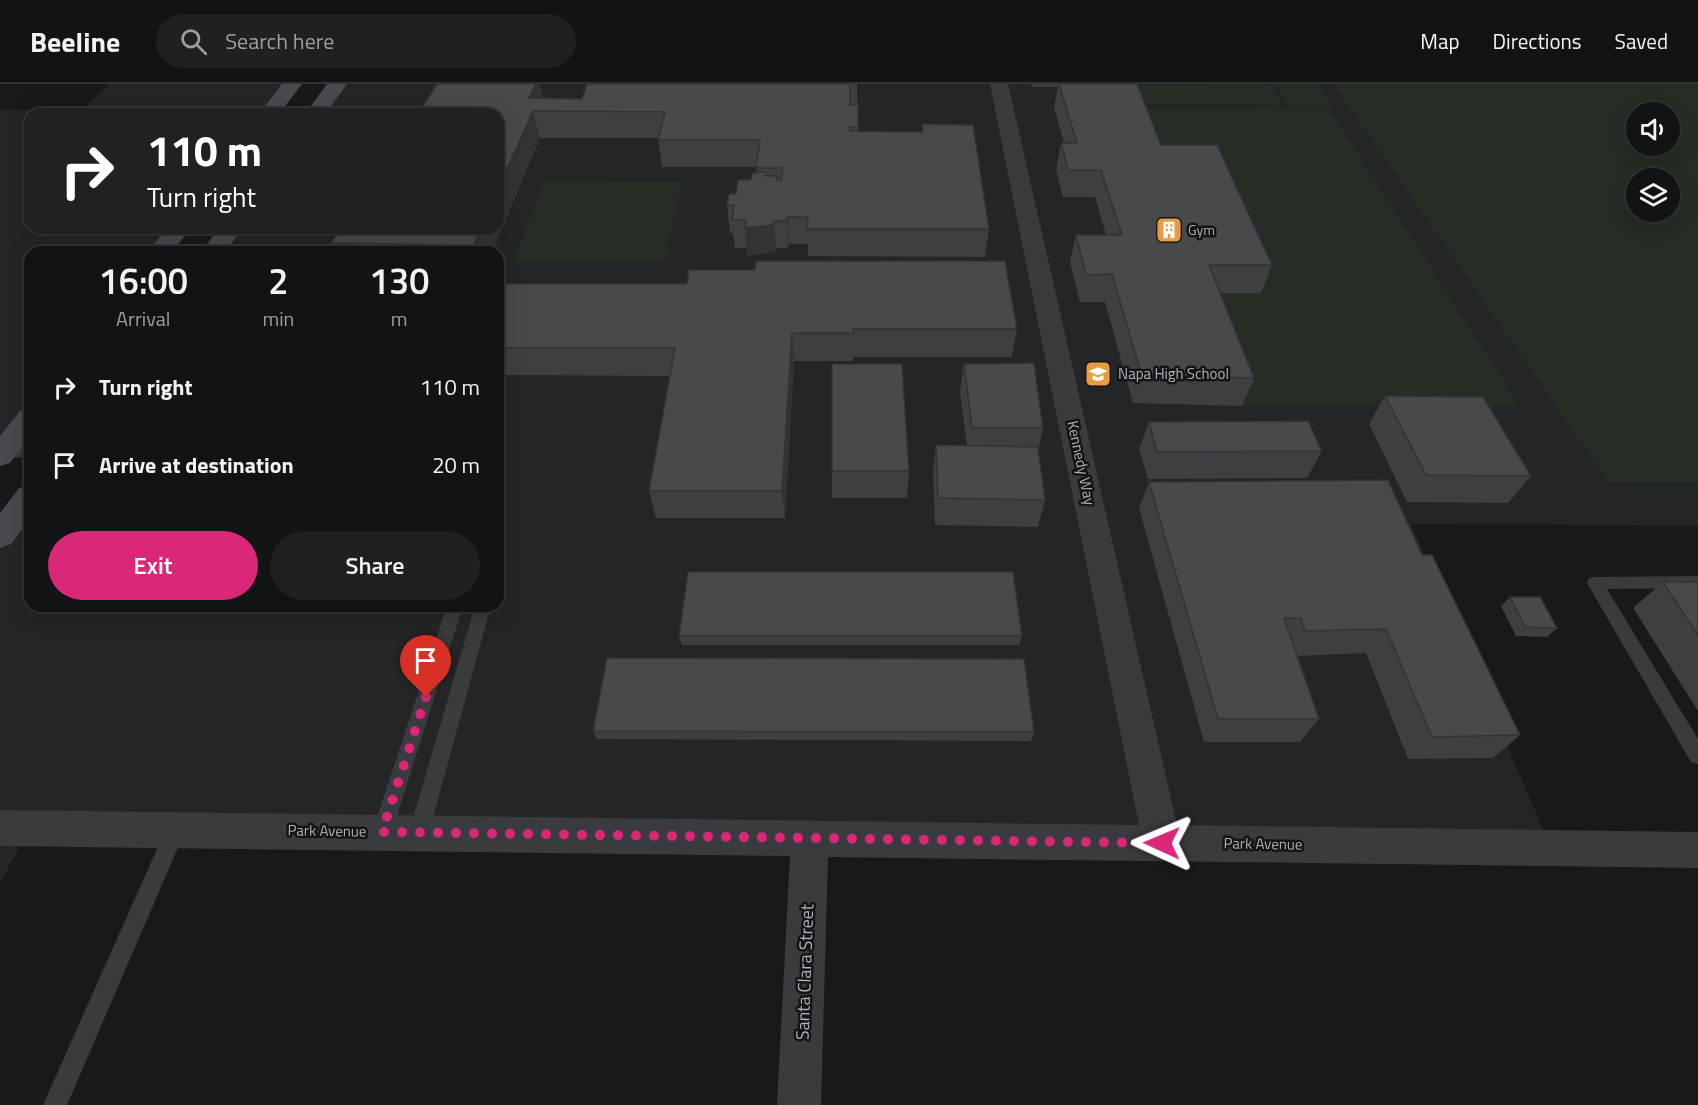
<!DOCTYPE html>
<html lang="en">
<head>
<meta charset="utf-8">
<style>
  body { margin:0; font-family:"Titillium Web",sans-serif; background:#1f2022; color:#f1f3f6; height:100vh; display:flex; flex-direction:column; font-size:22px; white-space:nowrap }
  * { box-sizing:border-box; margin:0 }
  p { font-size:20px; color:#9c9ea0 }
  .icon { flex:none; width:33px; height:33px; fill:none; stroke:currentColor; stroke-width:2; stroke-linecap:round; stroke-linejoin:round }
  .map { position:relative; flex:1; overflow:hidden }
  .details { position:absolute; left:24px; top:162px; width:480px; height:366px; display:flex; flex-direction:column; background:#121314; border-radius:18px; box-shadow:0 6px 24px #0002,0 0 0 2px #313234 }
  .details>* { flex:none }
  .banner { position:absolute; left:24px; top:24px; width:480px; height:126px; border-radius:18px; box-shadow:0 6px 24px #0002,0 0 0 2px #313234; background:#202124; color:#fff; overflow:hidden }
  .tools { position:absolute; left:1626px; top:18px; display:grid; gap:12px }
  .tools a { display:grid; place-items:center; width:54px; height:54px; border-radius:50%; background:#121314; box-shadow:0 6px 24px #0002,0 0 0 2px #313234; font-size:30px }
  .pin { position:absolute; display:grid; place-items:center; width:51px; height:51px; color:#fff; margin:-62px -26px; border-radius:50% 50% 50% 0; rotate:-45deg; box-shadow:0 0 6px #0007 }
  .pin .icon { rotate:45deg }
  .me { position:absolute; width:66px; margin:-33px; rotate:271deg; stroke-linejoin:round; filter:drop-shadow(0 0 4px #0008) }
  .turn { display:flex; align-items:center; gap:21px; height:126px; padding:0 24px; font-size:27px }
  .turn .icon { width:78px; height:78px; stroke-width:2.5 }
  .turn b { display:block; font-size:42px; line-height:51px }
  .eta { display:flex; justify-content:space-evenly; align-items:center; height:102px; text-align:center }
  .eta b { font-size:36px; font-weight:600; line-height:42px }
  .button { display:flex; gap:12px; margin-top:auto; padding:12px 24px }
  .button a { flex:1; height:69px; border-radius:36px; background:#db2777; color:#fff; font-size:24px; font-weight:600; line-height:69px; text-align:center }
  .button a+a { background:#1f2022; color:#f1f3f6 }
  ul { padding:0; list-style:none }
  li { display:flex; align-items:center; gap:18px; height:78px; padding:0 24px }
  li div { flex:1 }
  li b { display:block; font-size:22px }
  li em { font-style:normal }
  header { display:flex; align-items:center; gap:36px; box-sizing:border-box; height:84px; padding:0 30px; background:#121314; border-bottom:2px solid #313234 }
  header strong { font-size:28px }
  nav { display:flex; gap:33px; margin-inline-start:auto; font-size:21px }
  .search { width:420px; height:54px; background:#1f2022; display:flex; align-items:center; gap:15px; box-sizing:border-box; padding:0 21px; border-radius:33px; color:#9c9ea0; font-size:22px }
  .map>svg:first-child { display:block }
  .built { fill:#242527; fill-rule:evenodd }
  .green { fill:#252d25; fill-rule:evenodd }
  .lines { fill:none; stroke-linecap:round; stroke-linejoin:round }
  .service { fill:#3a3b3f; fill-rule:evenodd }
  .minor { fill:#3a3b3f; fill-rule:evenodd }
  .secondary { fill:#484a4f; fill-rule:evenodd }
  .wall { fill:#3d3f42 }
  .shaded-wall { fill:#323336 }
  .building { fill:#47494d; stroke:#323336; stroke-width:1.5 }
  .route { stroke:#db2777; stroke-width:10; stroke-dasharray:0 18 }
  .labels { text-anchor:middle; stroke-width:5; stroke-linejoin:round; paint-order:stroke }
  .far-poi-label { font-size:14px; fill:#acb1b9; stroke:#131415; text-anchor:start }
  .poi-label { font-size:15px; fill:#acb1b9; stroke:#131415; text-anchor:start }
  .street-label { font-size:15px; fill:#acb1b9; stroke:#131415 }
  .near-street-label { font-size:18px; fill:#acb1b9; stroke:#131415 }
</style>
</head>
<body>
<header>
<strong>Beeline</strong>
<div class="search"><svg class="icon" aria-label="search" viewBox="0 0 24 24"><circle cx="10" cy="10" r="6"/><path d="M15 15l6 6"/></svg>Search here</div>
<nav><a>Map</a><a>Directions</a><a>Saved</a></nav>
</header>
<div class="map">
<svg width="1698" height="1021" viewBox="0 0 1698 1021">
  <rect width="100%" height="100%" fill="#18191a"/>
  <path class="built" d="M109,0H292L269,30H30V144H179L160,168H30V334L0,372V26H82Z
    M337,0H1698V442L1411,440L1551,763L30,744L0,799V452L30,412V522H498V168H213L231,144H498V30H315ZM1636,28H1670V62H1636ZM1636,94H1670V128H1636Z"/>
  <path class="green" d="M1270,0L1282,21L1120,20L1114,1Z
    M1275,0H1318L1331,21H1286Z
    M1333,0H1698V399H1609ZM1636,28H1670V62H1636ZM1636,94H1670V128H1636Z
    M1130,24H1329L1520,322H1242L1199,208L1260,209L1153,88Z
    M545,96L682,97L665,178H513Z"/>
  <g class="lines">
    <path class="service" d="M1698,492V504L1607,505L1698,655V680L1691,678L1587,499L1589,494L1595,493Z
      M447,522H463L392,748L389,755L382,757L375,755L372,748Z
      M475,522H491L429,748L426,755L419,757L412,755L409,748Z
      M176,736L183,738L186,745L67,1021H43L169,738Z"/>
    <path class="minor" d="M990,0H1008L1177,741L1698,748V784L828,773L821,1021H777L790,772L0,762V726L1139,741Z
      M0,353L30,354V374L0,373Z"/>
    <path class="secondary" d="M282,0H302L279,30H259Z
      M327,0H347L325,30H305Z
      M167,144H191L172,168H148Z
      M219,144H243L225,168H201Z
      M30,324V354L10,379L0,382V352L20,327Z
      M30,401V435L11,460L0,464V429L19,404Z"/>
  </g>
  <path class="wall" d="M437,0H539L543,14L582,15L587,0H857L858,48H922V40L989,145L985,173L808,172V160H789L788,164H776L775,168L747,172V164H735L733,149H730L727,121L736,110L751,96L756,89V83H662L658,54H540L492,168H336L331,159L498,144V30Z
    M1031,0H1137L1161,61L1272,181L1261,209H1220L1254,294L1242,322L1133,319L1105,218H1080L1070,178L1076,151H1106L1095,113H1063L1056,86L1061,59H1064L1054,23L1058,3H1032Z
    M498,200L1017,245L1012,273H853V277H794L785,434H656L649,407L670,292L498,291Z
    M964,280L1043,344L1038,367L1045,416L1038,443L935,441L933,388L936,361H967L960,308Z
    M1385,312L1531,392L1508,419L1407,418L1369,340Z
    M1149,338L1322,367L1307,394L1148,395L1139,365Z
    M832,387H909L907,414H832Z
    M1149,398L1422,471L1520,651L1493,674L1408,675L1366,569L1297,572L1319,635L1300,658H1204L1139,424Z
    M1663,498H1698V627L1633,524Z
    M1510,513L1557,544L1547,553L1516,552L1501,522Z
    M679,552H1022L1019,561H682Z
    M593,647L1034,648L1031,657L597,655Z"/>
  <path class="shaded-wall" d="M536,0H539L545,22L533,27L540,54L492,168H476L473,161L481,144H498V105L529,14Z
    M787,133L789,160L788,164L787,137Z
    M774,137L776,164L775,168L747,172L745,144Z
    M792,249L794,277L785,434L782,407Z"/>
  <path class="building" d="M437,0H536L529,14L582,15L587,0H850V21H858V43H850V47L923,48L922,40L973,41L989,145H807L808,133H787V137H774L773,141L745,144L746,136H732L734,121H727L729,110H736L738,96H751L752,89L766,88L765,92H777V96H781L783,84H756L760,56H658L665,28L533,27L498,105V30H418Z
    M1059,0H1137L1161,61H1217L1272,181H1209L1254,294L1142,292L1112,190L1086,191L1076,151H1122L1101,86H1068L1061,59H1077Z
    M341,144H481L473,161L331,159Z
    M756,177H1005L1017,245H853V249H792L782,407H649L675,264H498V200H687L689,186H755Z
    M1034,279L1043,344H972L964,280Z
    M832,280H902L909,387H832Z
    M1385,312L1483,313L1531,392L1426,391Z
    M1308,337L1322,367L1157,368L1149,338Z
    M936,361L1038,363L1045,416L938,414Z
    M1388,396L1422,471H1432L1520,651L1432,653L1386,545L1305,547L1301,534H1284L1319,635H1218L1149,398Z
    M688,488H1013L1022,552H679Z
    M1663,498H1698V551Z
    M1510,513H1540L1557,544L1525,543Z
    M607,574L1024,575L1034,648L593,647Z"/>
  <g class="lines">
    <path class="route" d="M426,613L382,748L1162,759"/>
  </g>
  <defs>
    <symbol id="building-square" viewBox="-11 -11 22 22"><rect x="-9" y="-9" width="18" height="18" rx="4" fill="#e79c44" stroke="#131415"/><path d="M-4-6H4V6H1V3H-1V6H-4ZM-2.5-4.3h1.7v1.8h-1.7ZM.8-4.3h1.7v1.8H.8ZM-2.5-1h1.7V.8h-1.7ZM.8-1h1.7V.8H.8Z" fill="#fff"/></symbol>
    <symbol id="school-square" viewBox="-11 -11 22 22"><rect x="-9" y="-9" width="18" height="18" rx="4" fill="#e79c44" stroke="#131415"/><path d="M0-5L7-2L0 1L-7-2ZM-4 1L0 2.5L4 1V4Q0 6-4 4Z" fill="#fff"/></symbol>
  </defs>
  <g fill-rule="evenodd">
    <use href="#building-square" x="1154" y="131" width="30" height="30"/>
    <use href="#school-square" x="1083" y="275" width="30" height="30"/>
  </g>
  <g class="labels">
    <g class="far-poi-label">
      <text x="1188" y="151">Gym</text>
    </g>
    <g class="poi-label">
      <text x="1118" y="295">Napa High School</text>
    </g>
    <g class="street-label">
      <text transform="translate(1081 379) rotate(78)" y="5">Kennedy Way</text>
      <text transform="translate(327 747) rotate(1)" y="5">Park Avenue</text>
      <text transform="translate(1263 760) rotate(1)" y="5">Park Avenue</text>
    </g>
    <g class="near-street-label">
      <text transform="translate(805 888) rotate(-88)" y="6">Santa Clara Street</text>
    </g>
  </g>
</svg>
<div class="tools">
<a><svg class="icon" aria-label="sound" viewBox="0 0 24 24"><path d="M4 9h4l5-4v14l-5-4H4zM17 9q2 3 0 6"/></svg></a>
<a><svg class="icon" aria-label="layers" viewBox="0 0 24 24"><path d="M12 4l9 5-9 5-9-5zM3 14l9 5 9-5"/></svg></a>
</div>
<div class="pin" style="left:426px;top:613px;background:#d93025"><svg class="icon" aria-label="arrive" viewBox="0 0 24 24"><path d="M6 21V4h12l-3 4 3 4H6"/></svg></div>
<svg class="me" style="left:1162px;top:759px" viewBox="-20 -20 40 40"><path d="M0-17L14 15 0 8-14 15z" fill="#db2777" stroke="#fff" stroke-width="4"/></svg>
<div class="banner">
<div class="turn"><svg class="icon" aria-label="right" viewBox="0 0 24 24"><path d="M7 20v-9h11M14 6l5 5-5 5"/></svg><div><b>110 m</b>Turn right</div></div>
</div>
<section class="details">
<div class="eta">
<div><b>16:00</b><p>Arrival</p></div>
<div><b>2</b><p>min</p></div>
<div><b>130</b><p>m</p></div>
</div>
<ul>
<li><svg class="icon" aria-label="right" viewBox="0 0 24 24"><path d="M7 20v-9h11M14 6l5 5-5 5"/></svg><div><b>Turn right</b></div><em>110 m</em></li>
<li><svg class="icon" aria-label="arrive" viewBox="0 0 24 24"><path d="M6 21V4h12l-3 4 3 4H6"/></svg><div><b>Arrive at destination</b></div><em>20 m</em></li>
</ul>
<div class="button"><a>Exit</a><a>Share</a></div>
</section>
</div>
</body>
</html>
